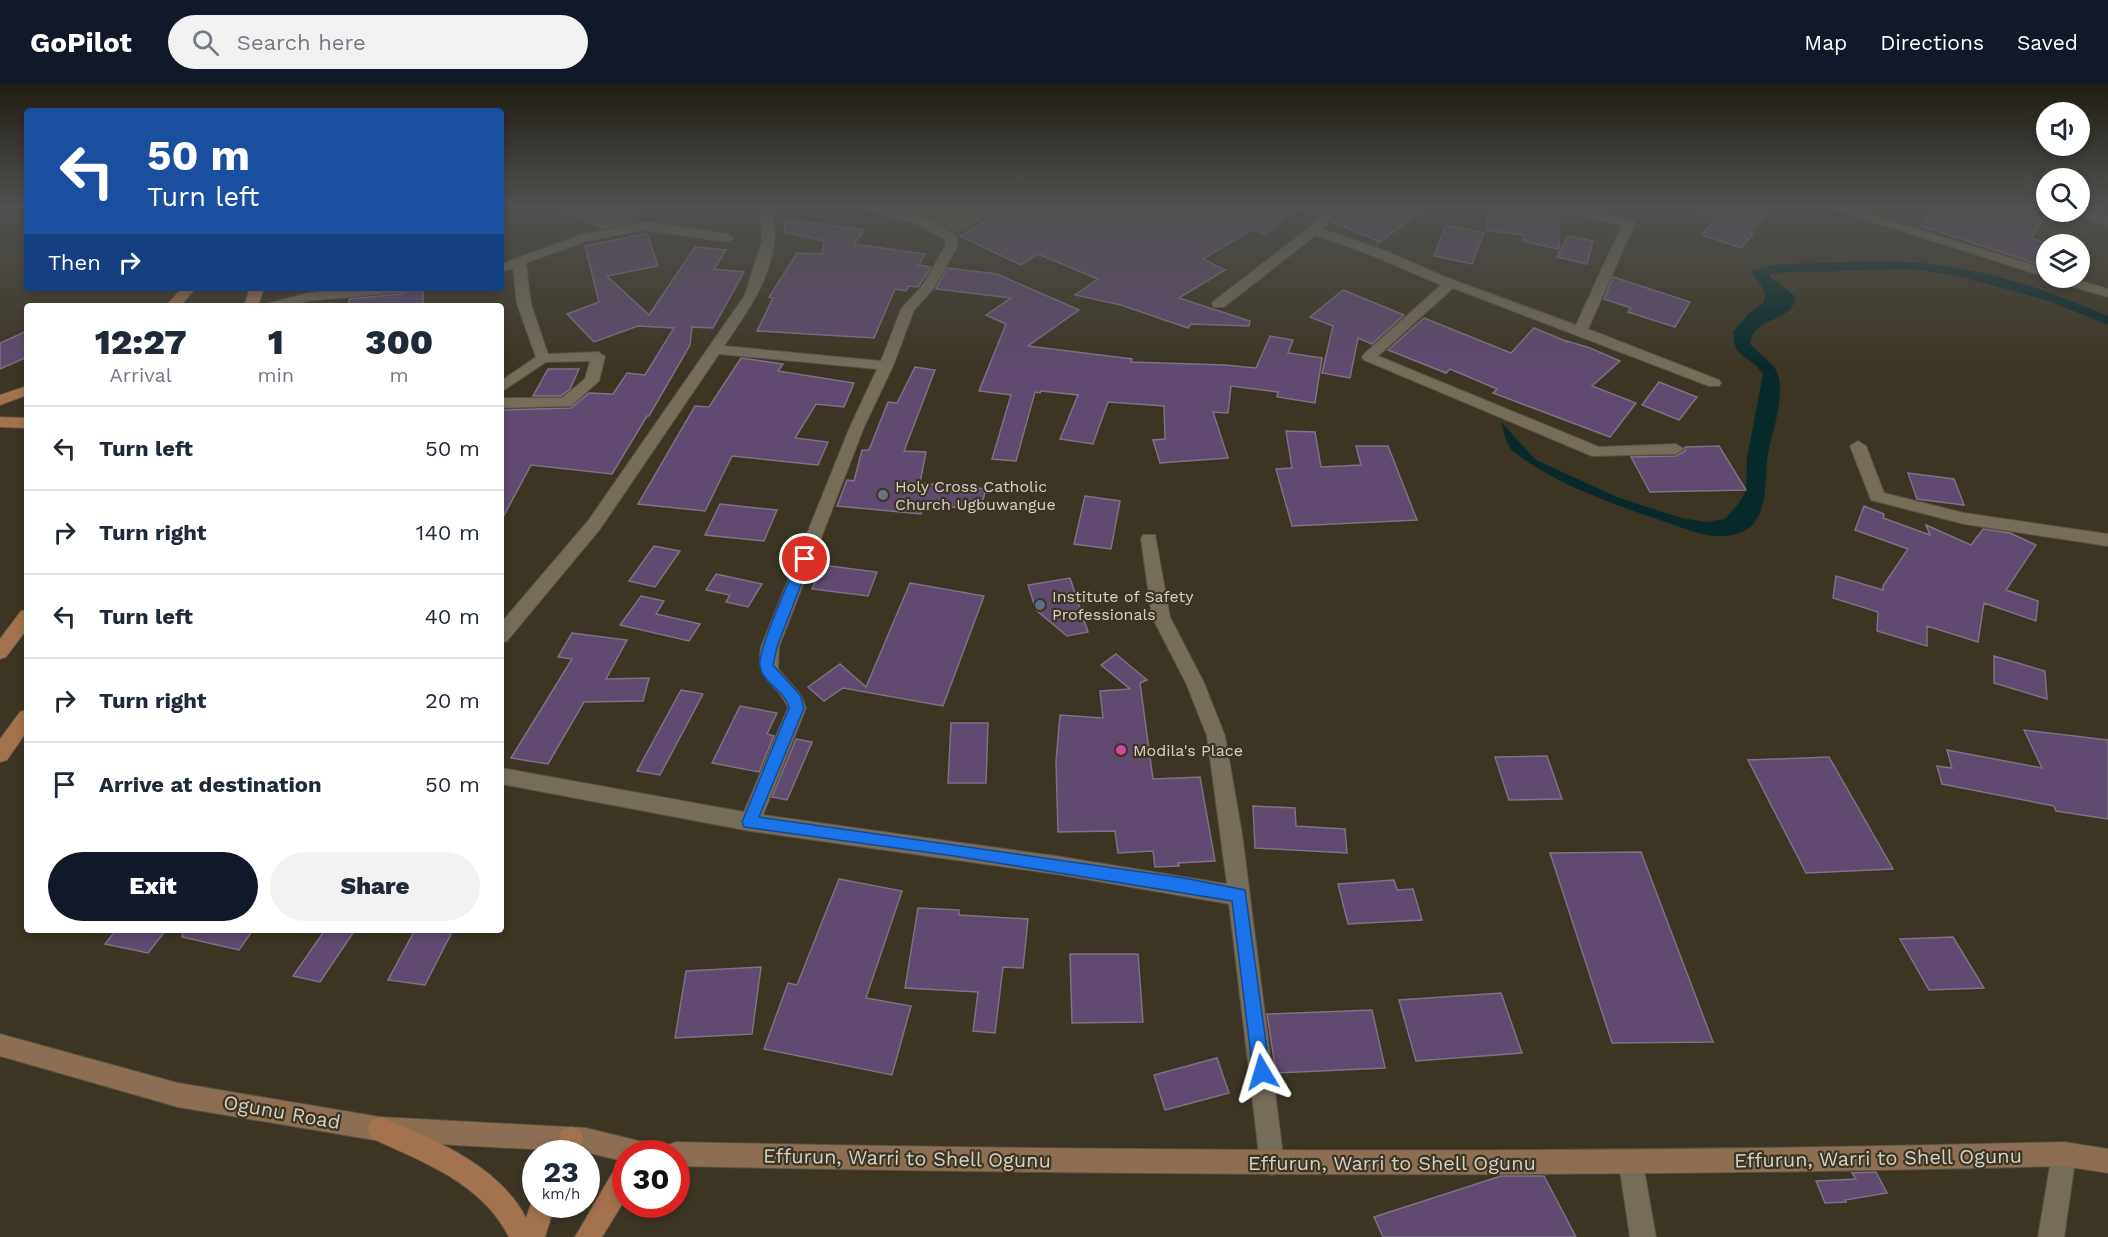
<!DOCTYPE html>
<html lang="en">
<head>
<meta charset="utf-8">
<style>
  body { margin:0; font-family:"Work Sans",sans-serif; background:#f2f2f3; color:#1f2937; height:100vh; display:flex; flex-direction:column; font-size:22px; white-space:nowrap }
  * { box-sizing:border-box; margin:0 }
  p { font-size:20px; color:#747a83 }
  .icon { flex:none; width:33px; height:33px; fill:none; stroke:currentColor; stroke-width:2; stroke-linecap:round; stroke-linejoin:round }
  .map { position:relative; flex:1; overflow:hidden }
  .sheet { position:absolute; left:24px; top:219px; width:480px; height:630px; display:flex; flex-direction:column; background:#fff; border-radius:6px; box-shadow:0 3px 9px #0003 }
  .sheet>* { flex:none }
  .hud { position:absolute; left:24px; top:24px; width:480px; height:183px; border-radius:6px; box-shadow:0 3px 9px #0003; background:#1a4fa0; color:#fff; overflow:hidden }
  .controls { position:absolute; left:2036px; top:18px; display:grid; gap:12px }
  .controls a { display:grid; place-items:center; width:54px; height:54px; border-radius:50%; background:#fff; box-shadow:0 3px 9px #0003; font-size:30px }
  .speed { position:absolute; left:522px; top:1056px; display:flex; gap:12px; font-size:30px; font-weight:700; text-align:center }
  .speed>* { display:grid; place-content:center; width:78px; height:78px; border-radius:50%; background:#fff; box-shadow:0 3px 9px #0003; line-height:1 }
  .speed small { font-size:15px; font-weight:400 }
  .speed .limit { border:9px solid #d22; background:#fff; color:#111 }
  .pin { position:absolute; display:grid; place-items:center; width:51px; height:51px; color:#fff; margin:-26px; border:3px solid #fff; border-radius:50%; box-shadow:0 2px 6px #0007 }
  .me { position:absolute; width:66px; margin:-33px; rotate:353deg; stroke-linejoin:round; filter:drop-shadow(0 0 4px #0008) }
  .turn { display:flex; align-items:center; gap:21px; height:126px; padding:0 24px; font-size:27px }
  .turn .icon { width:78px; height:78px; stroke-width:2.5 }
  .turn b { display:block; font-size:42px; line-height:51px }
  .then { display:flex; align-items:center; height:57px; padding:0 24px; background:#0003; gap:12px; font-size:22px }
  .eta { display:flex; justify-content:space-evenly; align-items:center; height:102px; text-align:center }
  .eta b { font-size:36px; font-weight:800; line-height:42px }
  .action { display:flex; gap:12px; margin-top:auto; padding:12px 24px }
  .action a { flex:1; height:69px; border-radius:36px; background:#111827; color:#fff; font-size:24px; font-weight:800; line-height:69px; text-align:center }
  .action a+a { background:#f2f2f3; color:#1f2937 }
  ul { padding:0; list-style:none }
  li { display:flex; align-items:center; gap:18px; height:84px; padding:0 24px; border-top:2px solid #e0e1e3 }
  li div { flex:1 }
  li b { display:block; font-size:22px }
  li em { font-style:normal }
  header { display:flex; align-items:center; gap:36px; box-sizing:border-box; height:84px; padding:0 30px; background:#111827; color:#fff }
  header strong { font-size:28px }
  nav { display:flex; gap:33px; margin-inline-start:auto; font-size:21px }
  .search { width:420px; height:54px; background:#f2f2f3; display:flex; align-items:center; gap:15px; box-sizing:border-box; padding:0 21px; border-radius:33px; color:#747a83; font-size:22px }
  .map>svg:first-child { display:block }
  .green { fill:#565e33 }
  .water { fill:#082a2b }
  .building { fill:#604a6f; stroke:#7c7284; stroke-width:1.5 }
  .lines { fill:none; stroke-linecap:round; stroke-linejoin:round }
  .street-casing { stroke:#595244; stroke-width:2 }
  .secondary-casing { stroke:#595244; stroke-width:2 }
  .primary-casing { stroke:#595244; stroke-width:2 }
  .street { fill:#756c5a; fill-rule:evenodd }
  .secondary { fill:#8c6f53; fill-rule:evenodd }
  .primary { fill:#a4734d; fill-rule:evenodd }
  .route { fill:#1a73e8; stroke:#114b97; stroke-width:1.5 }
  .worship-dot { fill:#6b7280; stroke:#3c3524; stroke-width:2 }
  .service-dot { fill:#5c6f8a; stroke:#3c3524; stroke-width:2 }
  .hotel-dot { fill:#d1479c; stroke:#3c3524; stroke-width:2 }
  .labels { text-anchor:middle; stroke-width:4.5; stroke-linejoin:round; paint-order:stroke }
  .poi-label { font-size:16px; fill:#d6d1c7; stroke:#3c3524; text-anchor:start }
  .near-street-label { font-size:20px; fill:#d6d1c7; stroke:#3c3524 }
</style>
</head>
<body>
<header>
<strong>GoPilot</strong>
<div class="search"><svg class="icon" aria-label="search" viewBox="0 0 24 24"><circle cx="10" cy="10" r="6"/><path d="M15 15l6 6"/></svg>Search here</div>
<nav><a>Map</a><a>Directions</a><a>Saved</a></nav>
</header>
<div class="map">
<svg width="2108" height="1153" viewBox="0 0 2108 1153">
  <rect width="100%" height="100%" fill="#3c3524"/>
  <path class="green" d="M886,122H1003L959,149Z"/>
  <path class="water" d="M1871,177C1956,176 2030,198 2108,232V241L2049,217L1955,191L1910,185L1771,189L1769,192L1796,213C1791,241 1754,230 1750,260C1757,267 1766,274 1773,282C1788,299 1775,340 1770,360C1763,386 1770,419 1754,439C1747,448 1733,452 1722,452C1703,453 1686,445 1669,439C1618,422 1555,401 1513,367C1506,362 1504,347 1501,338L1536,376L1617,413L1681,434L1706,438L1725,435L1739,419L1746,406L1747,374L1763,290C1750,270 1734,277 1733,248L1749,229L1764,218L1765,208L1751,187L1772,181Z"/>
  <path class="building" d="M551,122H648L626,136L631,138L602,144Z
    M1011,122H1327L1318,132L1298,124L1265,150L1253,145L1203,175L1225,186L1179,214L1250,237L1249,242L1191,240L1188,244L1121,221L1075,211L1098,195L1038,170L1021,181L960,152Z
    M1345,122H1384L1395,127L1398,122H1428L1377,160L1378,157L1332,138Z
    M1528,122H1542L1549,128L1558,130L1559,165L1522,157L1524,151L1486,146L1487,125L1528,130Z
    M1692,122H1766L1761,127L1768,130L1748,148L1753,150L1741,164L1702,151L1717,134L1691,127Z
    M1933,122H1986L2013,130L2018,122H2046L2047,128L2031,154L2046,159V183L1921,142Z
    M786,135L864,146L854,160L925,170L919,181L931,183L918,203L909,202L906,207L895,205L874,254L757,247L773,214L769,213L797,169L822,170L824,157L784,148Z
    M1446,141L1484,149L1472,180L1434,172Z
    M647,149L658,182L607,192L649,231L695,163L726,166L714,185L744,188L713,244L692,243L690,261L649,332H647L612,390L531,381L501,437V326L571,324L589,309L613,310L627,289L645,291L674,244L638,242L594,258L567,230L599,218L585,162Z
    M1568,152L1593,157L1587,180L1557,173Z
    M947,184L997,190L1079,226L1028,262L1132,275L1131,278L1225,281L1256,284L1270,252L1293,256L1288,269L1322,274L1315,319L1277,313L1278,308L1231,302L1228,329L1213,328L1228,374L1160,379L1153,356L1165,355L1164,322L1108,318L1093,360L1060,355L1078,311L1041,307L1040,309L1035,308L1016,377L992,375L1011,311L979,307L1006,240L986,231L1011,214L936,205Z
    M1613,193L1690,218L1675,243L1628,228L1631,224L1604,215Z
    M410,204H423V222H349V215L401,210Z
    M1343,206L1404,231L1372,260L1358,254L1350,294L1322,289L1333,242L1310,233Z
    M1424,234L1511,269L1534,244L1566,257V259L1567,257L1590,264L1620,277L1592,302L1636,319L1610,353L1493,309L1497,305L1450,285L1446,289L1388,266Z
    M27,247V273L0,285V259Z
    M741,274L783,280L778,287L854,299L844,323L816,320L795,354L828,358L818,381L732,372L705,427L638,420L695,322L709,323Z
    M915,283L935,286L904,367L926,368L920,399L986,405L980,426L925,420L921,430L837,422L847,396L854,397L862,366H869L888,318L897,319Z
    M548,285H579L570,305L561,312H533Z
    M1659,298L1697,313L1679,336L1642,321Z
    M1286,347L1315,348L1321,383L1361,381L1356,362H1388L1417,436L1292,442L1276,385L1292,384Z
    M1719,362L1746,406L1650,408L1631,373L1676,372L1685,367V363Z
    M1908,389L1954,395L1964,421L1917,415Z
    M1085,412L1120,417L1111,465L1074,460Z
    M720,420L777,426L764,457L705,451Z
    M1864,422L1884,430L1883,434L1930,451L1926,441L1971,461L1983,445L2010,449L2036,461L2006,506L2038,517L2036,537L1984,519L1978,558L1927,542V562L1877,547L1878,528L1833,514L1836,492L1883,506V502L1908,465L1855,446Z
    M654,462L680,467L655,503L629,497Z
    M822,481L877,488L868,512L812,505Z
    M716,490L762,500L748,523L726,518L730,511L706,506Z
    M1070,494L1088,548L1067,552L1036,526L1028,501Z
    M910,499L984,512L943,622L843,604L824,617L808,603L840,580L866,603Z
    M641,512L664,517L656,530L700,540L689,557L620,541Z
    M572,549L627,556L606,595L649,594L643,617L584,618L548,680L511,674L572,575L558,573Z
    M1116,570L1147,596L1140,599L1153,695L1200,693L1215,777L1178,779L1179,782L1155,783L1153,767L1118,769L1115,747L1058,748L1056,677L1060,631L1103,634L1100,607L1130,605L1101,581Z
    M1994,572L2045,587L2047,615L1994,599Z
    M681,606L703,610L660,691L637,687Z
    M740,622L777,629L767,650L774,652L759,688L712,679Z
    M951,639H988L986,699H948Z
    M2024,646L2108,656V735L2056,727L2054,722L1942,700L1937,682L1952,684L1947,666L2042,684Z
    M796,655L812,658L787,716L772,713Z
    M1547,672L1562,715L1509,716L1495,673Z
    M1829,673L1893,785L1806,789L1748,676Z
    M1253,722L1295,724L1296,742L1345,745L1347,769L1255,764Z
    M1641,768L1713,958L1612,959L1550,769Z
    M839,795L902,807L866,914L911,922L892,991L764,965L788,899L797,901Z
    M1394,796L1397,806L1413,805L1422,836L1348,840L1338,800Z
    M918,824L959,826V831L1028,835L1023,884L1003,883L995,949L973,947L978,908L905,904Z
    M116,846H166L148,869L105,860Z
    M183,846H253L239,866L182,853Z
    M325,846H355L320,898L293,892Z
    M415,846H453L425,901L388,896Z
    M1953,853L1984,904L1929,906L1900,855Z
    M1070,870H1138L1143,938L1072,939Z
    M761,883L752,950L675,954L686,887Z
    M1501,909L1522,969L1416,977L1399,916Z
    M1372,926L1385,984L1276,989L1267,930Z
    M1217,974L1229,1009L1165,1026L1154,991Z
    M1876,1088L1887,1109L1845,1116L1846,1118L1825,1119L1816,1097L1856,1095L1852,1089Z
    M1501,1092H1544L1576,1153H1383L1374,1133Z"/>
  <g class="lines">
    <defs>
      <path id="street" d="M760,122H772C784,178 753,219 724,262L881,277L901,225L922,202L946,161L945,155L916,140L856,122C891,122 926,131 955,151L958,161L934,204L914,226L893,282L864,343L779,563L778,585L800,610L806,624L763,731L1056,772L1227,800L1207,652L1186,599L1152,533L1141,455L1143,451H1155L1170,533L1204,599L1225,652L1242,750L1284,1079L1281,1088L1272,1091L1263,1088L1260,1079L1229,820L1056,790L750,747L501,700V684L744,728L788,624C777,596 755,602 761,563L850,343L877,285L719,270L600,445L507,557L501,559V539L588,437L745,211L762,156Z
        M1330,122H1343L1322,145L1386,167L1448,194L1576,241L1622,141L1550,126L1544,122H1568L1633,136L1635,139L1588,245L1719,296L1721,299L1719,302H1709L1453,204L1378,272L1599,363L1676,360L1684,365L1676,370L1592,372L1364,276L1362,273L1364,270L1441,201L1376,173L1316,151L1224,223H1214L1212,220L1214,217L1310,143Z
        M1824,122H1843L2046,185V193Z
        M2079,123L2108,133V141L2075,130L2073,128H2079Z
        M645,138L728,150L734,154L728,158L645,146L587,157L526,179L531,220L548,270L598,268L605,272L599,297L571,322L501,324V314H562L585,295L590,277L546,278L501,308V297L536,273L517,220L513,184L501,188V180L580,151Z
        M2052,194H2071L2108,205V213L2054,197Z
        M360,204H408L401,208L308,217L289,222H267L269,219L308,209Z
        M1858,357L1866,362L1884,409L1964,429L2108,450V462L1964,440L1871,416L1850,362Z
        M2064,1058L2073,1061L2076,1070L2064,1153H2038L2052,1070L2055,1061Z
        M1631,1068L1640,1071L1643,1080L1656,1153H1630L1619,1080L1622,1071Z"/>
      <path id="secondary" d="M0,950L178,999L380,1033L586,1044L639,1057L661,1058L668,1061L676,1058C1139,1068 1601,1070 2064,1058L2108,1065V1089L2064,1082C1601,1094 1139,1092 676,1082V1070H626V1078L586,1068L380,1057L178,1023L0,972Z"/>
      <path id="primary" d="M182,204H196L180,222H166Z
        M250,204H264L258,222H244Z
        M27,302V311L0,321V311Z
        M0,333L27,334V344L0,343Z
        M27,526V545L6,573L0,575V555L21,527Z
        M27,626V647L7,676L0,678V655L20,628Z
        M380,1033C433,1055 498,1080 526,1134L534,1111L536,1120H555L545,1153H509C482,1099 423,1078 371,1054L368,1045L371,1036Z
        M571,1043L580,1046L583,1055L577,1070H553L562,1046Z
        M639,1057L648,1060L651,1070H627L630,1060Z
        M626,1078V1114L602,1153H575L617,1081Z"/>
    </defs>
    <use href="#street" class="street-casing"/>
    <use href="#secondary" class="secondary-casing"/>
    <use href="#primary" class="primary-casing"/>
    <use href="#street" class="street"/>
    <use href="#secondary" class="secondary"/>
    <use href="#primary" class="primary"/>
  </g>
  <linearGradient id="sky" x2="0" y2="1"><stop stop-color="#211d14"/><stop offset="0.43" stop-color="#505150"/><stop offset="1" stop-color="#505150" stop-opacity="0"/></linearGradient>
  <rect width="2108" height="284" fill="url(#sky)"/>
  <path class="route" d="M805,470L811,475L777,563L773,581L800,611L804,624L759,733L1184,794L1245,806L1270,988L1268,994L1262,997L1255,994L1253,988L1232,817L954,772L744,743L742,738L789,624C786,607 763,600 760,582C757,566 791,494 798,475Z"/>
  <circle class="worship-dot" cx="883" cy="411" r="6"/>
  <circle class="service-dot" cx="1040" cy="521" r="6"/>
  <circle class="hotel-dot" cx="1121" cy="666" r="6"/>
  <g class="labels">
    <g class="poi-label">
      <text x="895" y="408">Holy Cross Catholic<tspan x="895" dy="18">Church Ugbuwangue</tspan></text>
      <text x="1052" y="518">Institute of Safety<tspan x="1052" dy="18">Professionals</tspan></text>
      <text x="1133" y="672">Modila's Place</text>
    </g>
    <g class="near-street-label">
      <text transform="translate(282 1028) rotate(10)" y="7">Ogunu Road</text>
      <text transform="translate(907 1074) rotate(1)" y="7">Effurun, Warri to Shell Ogunu</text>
      <text transform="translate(1878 1074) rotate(-1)" y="7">Effurun, Warri to Shell Ogunu</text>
      <text x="1392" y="1086">Effurun, Warri to Shell Ogunu</text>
    </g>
  </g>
</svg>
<div class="controls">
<a><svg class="icon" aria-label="sound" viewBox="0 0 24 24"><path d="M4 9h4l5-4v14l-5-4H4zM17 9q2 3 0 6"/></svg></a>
<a><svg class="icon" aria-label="search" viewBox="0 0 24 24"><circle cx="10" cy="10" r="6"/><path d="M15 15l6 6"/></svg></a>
<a><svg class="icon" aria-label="layers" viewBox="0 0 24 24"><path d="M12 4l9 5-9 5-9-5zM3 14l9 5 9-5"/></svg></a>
</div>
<div class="speed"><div>23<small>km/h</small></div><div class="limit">30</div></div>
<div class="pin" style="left:805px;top:475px;background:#d93025"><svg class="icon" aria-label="arrive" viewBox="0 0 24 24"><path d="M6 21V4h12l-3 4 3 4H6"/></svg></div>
<svg class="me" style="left:1262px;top:988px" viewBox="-20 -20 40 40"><path d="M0-17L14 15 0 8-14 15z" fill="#1a73e8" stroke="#fff" stroke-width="4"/></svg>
<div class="hud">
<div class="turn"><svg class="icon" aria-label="left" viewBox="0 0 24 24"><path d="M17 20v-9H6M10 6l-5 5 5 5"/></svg><div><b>50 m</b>Turn left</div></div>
<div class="then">Then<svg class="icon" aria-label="right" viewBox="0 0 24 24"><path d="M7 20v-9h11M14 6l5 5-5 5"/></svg></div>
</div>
<section class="sheet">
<div class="eta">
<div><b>12:27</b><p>Arrival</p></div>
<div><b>1</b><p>min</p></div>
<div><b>300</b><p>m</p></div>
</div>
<ul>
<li><svg class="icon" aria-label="left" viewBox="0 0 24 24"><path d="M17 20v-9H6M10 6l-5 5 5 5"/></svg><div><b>Turn left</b></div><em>50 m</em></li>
<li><svg class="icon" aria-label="right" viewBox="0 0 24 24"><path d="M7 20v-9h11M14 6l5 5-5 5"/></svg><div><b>Turn right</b></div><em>140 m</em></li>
<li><svg class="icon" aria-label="left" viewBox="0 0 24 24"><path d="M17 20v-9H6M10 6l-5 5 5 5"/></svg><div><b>Turn left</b></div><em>40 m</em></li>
<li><svg class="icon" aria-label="right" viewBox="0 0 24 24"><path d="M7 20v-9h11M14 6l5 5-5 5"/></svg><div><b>Turn right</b></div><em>20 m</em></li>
<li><svg class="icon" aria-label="arrive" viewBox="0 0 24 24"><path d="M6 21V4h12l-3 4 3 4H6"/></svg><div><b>Arrive at destination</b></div><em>50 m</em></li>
</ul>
<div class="action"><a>Exit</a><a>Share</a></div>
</section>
</div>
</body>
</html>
